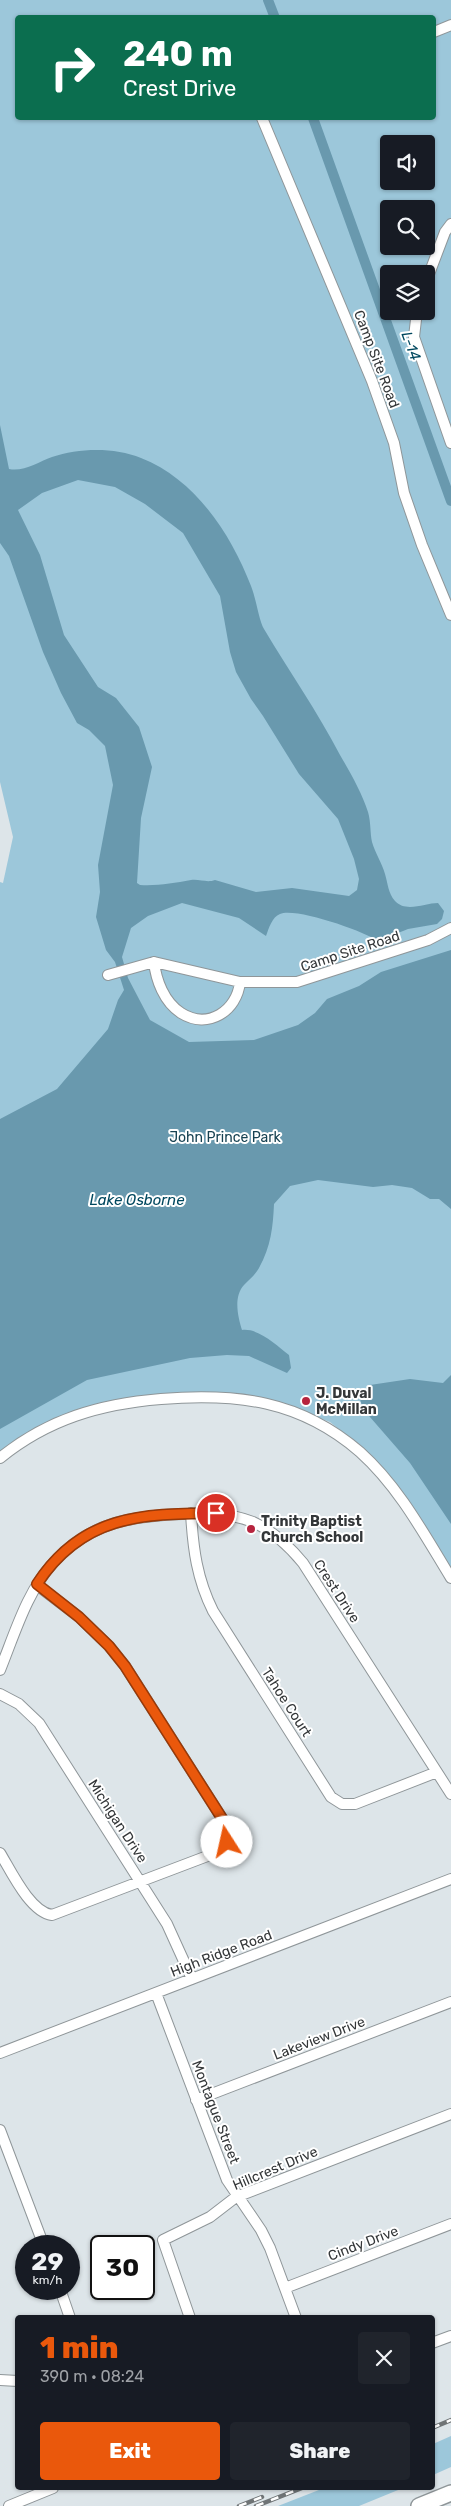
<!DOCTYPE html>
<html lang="en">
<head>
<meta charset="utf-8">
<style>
  body { margin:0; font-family:Rubik,sans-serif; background:#20242c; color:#f1f3f6; height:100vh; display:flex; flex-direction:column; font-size:19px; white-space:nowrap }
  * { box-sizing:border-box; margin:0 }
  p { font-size:16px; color:#9ea1a6 }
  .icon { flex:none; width:28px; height:28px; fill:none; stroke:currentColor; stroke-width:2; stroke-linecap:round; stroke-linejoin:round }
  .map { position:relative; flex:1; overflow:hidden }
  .panel { position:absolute; left:15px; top:2315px; width:420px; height:175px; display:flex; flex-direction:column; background:#171b24; border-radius:5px; box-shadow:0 1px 4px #0004 }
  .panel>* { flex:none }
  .top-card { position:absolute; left:15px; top:15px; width:421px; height:105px; border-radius:5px; box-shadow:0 1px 4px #0004; background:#0b6e4f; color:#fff; overflow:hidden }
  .fabs { position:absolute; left:380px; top:135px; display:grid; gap:10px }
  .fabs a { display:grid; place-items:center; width:55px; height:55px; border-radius:5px; background:#171b24; box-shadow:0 1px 4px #0004; font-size:25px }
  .speed { position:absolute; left:15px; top:2235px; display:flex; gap:10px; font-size:25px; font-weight:700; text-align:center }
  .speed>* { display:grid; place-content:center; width:65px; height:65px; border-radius:50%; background:#171b24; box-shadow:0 1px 4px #0004; line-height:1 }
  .speed small { font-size:12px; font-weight:400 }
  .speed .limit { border:2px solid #111; border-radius:8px; background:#fff; color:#111 }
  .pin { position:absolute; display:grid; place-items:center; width:42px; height:42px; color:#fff; margin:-21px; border:2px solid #fff; border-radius:50%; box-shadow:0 1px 5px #0007 }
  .me { position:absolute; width:55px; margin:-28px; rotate:350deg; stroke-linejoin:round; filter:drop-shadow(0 0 4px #0008) }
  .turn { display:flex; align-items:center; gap:18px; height:105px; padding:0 25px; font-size:22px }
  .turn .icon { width:65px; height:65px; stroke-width:2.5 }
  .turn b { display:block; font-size:35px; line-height:42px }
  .round { display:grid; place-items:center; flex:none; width:52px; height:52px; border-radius:5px; background:#20242c }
  .summary { display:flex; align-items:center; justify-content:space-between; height:85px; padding:0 25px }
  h1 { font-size:30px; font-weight:800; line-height:38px; color:#ea580c }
  .cta { display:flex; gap:10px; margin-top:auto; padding:10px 25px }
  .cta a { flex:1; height:58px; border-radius:5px; background:#ea580c; color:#fff; font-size:20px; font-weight:800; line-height:58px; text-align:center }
  .cta a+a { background:#20242c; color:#f1f3f6 }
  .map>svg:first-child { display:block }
  .green { fill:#9cc7da; fill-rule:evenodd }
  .water { fill:#6999ae; fill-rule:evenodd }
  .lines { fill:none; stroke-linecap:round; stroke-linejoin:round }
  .canal { stroke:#6999ae; stroke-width:10 }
  .minor-casing { stroke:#8f9699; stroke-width:12 }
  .highway-casing { stroke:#8f9699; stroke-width:18 }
  .minor { stroke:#fff; stroke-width:10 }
  .highway { stroke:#fff; stroke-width:15 }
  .rail-casing { stroke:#6f7476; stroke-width:4.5 }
  .rail { stroke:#fff; stroke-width:2.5; stroke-dasharray:8; stroke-linecap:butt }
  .route-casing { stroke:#983908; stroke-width:12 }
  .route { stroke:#ea580c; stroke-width:9 }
  .poi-dot { fill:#b6243e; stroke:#fff; stroke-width:2 }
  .labels { text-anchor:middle; stroke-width:4; stroke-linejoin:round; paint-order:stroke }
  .street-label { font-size:14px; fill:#343739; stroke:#fff }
  .park-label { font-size:14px; fill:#174252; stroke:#fff }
  .poi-label { font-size:14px; font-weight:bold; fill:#343739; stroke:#fff; text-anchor:start }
  .water-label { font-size:15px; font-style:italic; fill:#00485f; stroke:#fff }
</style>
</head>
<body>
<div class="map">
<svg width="451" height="2506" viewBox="0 0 451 2506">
  <rect width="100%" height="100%" fill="#dde5e9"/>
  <path class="green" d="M0,0H451V1570L365,1451L330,1422L295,1409L164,1395L106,1402L40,1425L0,1451V882L3,883L13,837L0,782ZM18,18H434V118H18ZM389,144H426V181H389ZM389,209H426V246H389ZM389,274H426V311H389Z
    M451,2436V2467L433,2475V2444Z
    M324,2488H403L359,2506H278Z"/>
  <path class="water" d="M0,425L9,469C24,472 38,462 52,457C79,448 114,447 141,458C195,479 231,534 251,586C256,598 259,621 264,629C289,671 317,711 340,755C350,772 362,793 368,812C371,822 370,833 372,842C375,853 382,863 385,874C388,884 388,893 395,901C406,913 425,903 438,903L444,911L442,919L437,924L408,929L378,941C364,931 295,907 280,914C272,917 269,928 266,936L239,918L182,903L148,916L131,928L122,957L128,978L150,1020L189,1042L254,1040L298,1025L315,1013L327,999L359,986L381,972L451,950V1209L439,1199H430L412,1188L392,1185L373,1187L318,1180L290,1186L274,1204C273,1227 271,1246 259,1268C255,1275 249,1280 244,1285C233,1297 238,1317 242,1330C259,1328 276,1345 289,1355L291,1368L287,1373L249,1356L227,1355L190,1358L87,1380L0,1429V1119L57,1089L108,1029L118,1000L124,990L115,962L106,950L96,917L100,892L98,865L113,785L105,746L89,730L77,723L61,693L43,652L9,556L0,543ZM78,480L115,487L145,504L183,533L220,596L230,652L236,672L251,699L263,716L299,774L338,819L354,859L359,879L357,890L349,896L292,888L256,892L215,880C207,883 200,879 191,880C174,883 158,886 140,885L137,883L141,818L152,767L139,727L116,698L98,687L64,635L40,555L18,510L42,493Z
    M451,1375V1524L410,1463L363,1409L360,1399L370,1385L410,1379L443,1383Z"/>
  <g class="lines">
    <path class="canal" d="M268,0L275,18
      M313,118L451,501"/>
    <defs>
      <path id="minor" d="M434,32L451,25
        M262,118L372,381L394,443L404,493L422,545L451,615
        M426,282L445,232L451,224
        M417,311L414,337L451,443
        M154,962C156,980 164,1002 181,1013C208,1030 237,1011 240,982
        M108,975L154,962L240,982H297L428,940L451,928
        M0,1458C48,1419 100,1404 161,1399C237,1393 300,1400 360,1452C399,1487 424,1534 451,1578
        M191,1513C193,1549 197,1579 213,1611L331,1797L342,1804H355L437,1772
        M0,1670C15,1633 27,1591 54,1562C90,1522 132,1516 182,1514C207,1513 230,1513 253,1522C273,1531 289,1546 303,1563L451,1794
        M0,1694L19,1704L39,1723L167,1924L192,1979
        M0,1853C11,1871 30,1912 52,1915L218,1852C228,1843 230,1835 225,1823L125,1666L109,1646L79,1617L37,1585
        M156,1993L227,2180L261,2230L270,2248L296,2318
        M0,2053L451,1879
        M196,2100L451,2002
        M0,2130L44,2246
        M285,2288L451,2224
        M60,2289L70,2318
        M190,2318L163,2240L210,2217L236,2197L451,2114
        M432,2343L451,2336
        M0,2380L18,2381
        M9,2506L53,2488"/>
      <path id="highway" d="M419,2506L451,2493"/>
    </defs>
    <use href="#minor" class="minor-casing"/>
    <use href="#highway" class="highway-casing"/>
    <use href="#minor" class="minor"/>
    <use href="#highway" class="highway"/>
    <defs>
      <path id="rail" d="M432,2428L451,2420
        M239,2506L262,2497
        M256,2506L302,2488"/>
    </defs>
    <use href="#rail" class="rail-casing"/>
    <use href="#rail" class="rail"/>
  </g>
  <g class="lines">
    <defs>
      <path id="route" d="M216,1513C141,1514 82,1515 37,1584L79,1617L109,1646L125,1666L225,1823L228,1829L227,1842"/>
    </defs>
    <use href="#route" class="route-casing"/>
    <use href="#route" class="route"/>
  </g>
  <g class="poi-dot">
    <circle cx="306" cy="1401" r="5"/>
    <circle cx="251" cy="1529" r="5"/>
  </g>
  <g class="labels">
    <g class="street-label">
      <text transform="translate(377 359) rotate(69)" y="5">Camp Site Road</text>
      <text transform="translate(350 951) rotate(-18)" y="5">Camp Site Road</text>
      <text transform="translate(337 1591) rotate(57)" y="5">Crest Drive</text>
      <text transform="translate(287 1702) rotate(57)" y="5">Tahoe Court</text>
      <text transform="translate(118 1821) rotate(57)" y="5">Michigan Drive</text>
      <text transform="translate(221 1953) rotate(-21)" y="5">High Ridge Road</text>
      <text transform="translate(319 2038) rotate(-21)" y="5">Lakeview Drive</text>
      <text transform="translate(216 2112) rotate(69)" y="5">Montague Street</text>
      <text transform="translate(275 2168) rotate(-23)" y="5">Hillcrest Drive</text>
      <text transform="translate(363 2243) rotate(-21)" y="5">Cindy Drive</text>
    </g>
    <g class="park-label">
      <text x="225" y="1142">John Prince Park</text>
    </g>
    <g class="poi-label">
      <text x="316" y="1398">J. Duval<tspan x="316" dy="16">McMillan</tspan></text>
      <text x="261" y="1526">Trinity Baptist<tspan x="261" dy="16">Church School</tspan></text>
    </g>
    <g class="water-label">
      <text transform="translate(411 346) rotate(70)" y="5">L-14</text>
      <text x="137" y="1205">Lake Osborne</text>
    </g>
  </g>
</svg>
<div class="fabs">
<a><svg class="icon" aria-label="sound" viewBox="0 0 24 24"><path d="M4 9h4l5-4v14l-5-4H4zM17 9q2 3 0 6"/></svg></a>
<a><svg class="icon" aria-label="search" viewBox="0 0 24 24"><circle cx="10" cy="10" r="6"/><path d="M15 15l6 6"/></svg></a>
<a><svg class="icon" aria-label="layers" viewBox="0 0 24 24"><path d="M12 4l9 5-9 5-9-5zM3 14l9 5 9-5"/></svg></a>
</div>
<div class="speed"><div>29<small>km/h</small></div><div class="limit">30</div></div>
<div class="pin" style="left:216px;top:1513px;background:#d93025"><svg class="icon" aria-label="arrive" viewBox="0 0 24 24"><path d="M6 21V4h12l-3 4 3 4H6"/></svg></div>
<svg class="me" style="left:227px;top:1842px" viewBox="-20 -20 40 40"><circle r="19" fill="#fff"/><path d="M0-13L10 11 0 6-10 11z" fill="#ea580c"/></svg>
<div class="top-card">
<div class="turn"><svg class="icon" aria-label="right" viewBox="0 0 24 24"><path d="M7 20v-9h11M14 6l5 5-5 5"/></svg><div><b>240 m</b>Crest Drive</div></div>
</div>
<section class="panel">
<div class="summary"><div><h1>1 min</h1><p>390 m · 08:24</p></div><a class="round"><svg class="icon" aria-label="close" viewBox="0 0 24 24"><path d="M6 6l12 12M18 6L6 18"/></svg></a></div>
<div class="cta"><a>Exit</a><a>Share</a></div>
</section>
</div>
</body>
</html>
